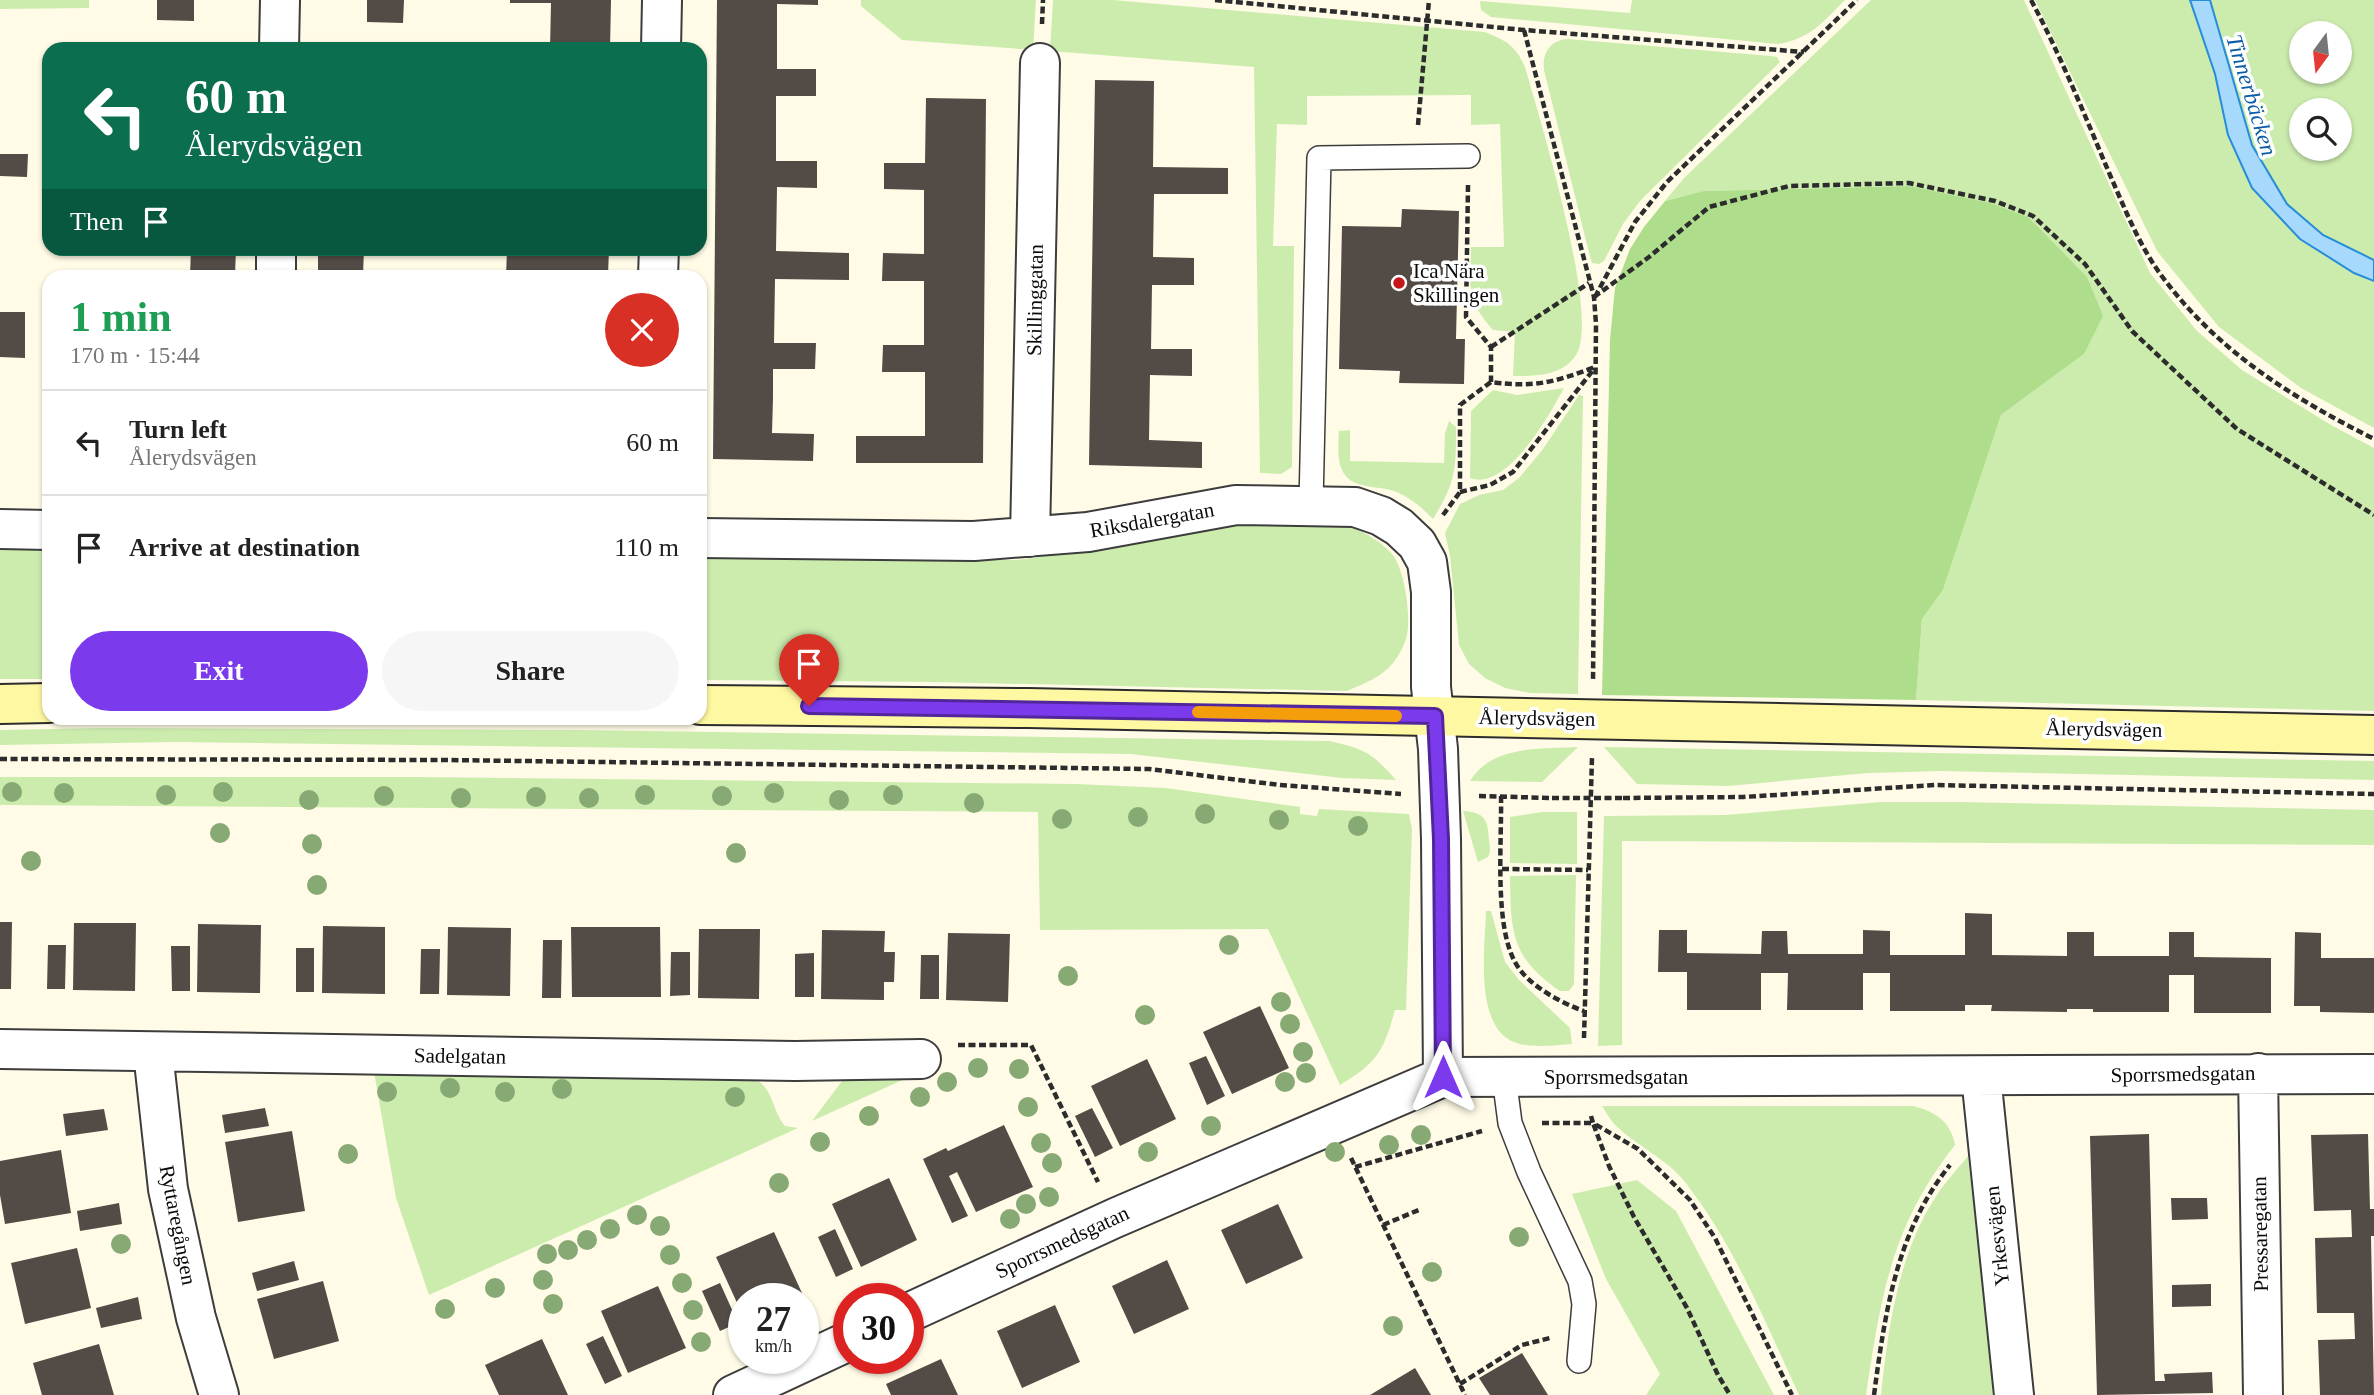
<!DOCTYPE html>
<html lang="en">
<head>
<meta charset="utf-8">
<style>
  body { margin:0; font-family:"Times New Roman",serif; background:#f6f6f6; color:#222; height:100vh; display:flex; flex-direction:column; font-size:26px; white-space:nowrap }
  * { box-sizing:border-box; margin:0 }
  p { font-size:23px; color:#767676 }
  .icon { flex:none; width:38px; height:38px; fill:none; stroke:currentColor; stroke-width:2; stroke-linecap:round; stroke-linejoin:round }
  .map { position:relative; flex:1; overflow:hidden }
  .details { position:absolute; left:42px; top:270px; width:665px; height:455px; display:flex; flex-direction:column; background:#fff; border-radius:21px; box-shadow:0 2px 5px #0004 }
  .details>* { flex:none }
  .guide { position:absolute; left:42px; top:42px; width:665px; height:214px; border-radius:21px; box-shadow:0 2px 5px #0004; background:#0b6e4f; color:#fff; overflow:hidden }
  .needle { width:46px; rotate:195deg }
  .fabs { position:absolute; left:2289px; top:21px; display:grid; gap:14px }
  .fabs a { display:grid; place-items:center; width:63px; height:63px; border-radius:50%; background:#fff; box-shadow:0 2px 5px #0004; font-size:35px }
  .speed { position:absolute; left:728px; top:1283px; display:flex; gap:14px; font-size:35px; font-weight:700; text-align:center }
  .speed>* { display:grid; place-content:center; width:91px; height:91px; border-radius:50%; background:#fff; box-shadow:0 2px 5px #0004; line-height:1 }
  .speed small { font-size:18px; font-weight:400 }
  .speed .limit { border:10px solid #d22; background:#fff; color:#111 }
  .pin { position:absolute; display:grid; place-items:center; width:60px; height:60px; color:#fff; margin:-72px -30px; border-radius:50% 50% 50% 0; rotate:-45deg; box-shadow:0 0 7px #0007 }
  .pin .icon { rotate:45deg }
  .me { position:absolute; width:77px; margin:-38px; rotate:0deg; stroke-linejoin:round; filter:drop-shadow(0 0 5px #0008) }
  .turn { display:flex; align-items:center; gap:24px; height:147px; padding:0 28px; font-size:32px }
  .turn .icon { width:91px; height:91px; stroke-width:2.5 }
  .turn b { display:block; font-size:49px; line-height:60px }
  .then { display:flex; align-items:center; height:66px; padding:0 28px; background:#0003; gap:14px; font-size:26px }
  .round { display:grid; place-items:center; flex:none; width:74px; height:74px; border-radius:37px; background:#f6f6f6 }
  .head { display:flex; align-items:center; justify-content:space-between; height:119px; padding:0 28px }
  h1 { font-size:42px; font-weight:600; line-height:52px; color:#1e9e55 }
  .action { display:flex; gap:14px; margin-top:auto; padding:14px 28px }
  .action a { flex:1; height:80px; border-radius:42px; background:#7c3aed; color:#fff; font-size:28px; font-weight:600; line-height:80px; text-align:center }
  .action a+a { background:#f6f6f6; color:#222 }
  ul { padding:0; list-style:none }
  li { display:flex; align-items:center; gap:21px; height:105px; padding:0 28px; border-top:2px solid #e0e0e0 }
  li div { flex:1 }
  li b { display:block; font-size:26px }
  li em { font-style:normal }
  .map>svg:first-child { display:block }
  .green { fill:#ccecae; fill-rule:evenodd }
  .forest { fill:#aede8c }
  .water { fill:#a6d9fc; stroke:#278cd9; stroke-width:2 }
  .building { fill:#534b46 }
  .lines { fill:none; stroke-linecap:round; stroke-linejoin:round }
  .lane-casing { stroke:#3d3d3d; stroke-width:26 }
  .street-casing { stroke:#3d3d3d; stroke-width:42 }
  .secondary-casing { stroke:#2c2c2c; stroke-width:42 }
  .path { stroke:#2c2c2c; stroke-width:4.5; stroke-dasharray:7 3.5; stroke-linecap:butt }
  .lane { stroke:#fff; stroke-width:23 }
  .street { stroke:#fff; stroke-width:38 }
  .secondary { stroke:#fff8a2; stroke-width:38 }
  .path-bridge { stroke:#2c2c2c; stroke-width:4.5; stroke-dasharray:7 3.5; stroke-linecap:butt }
  .tree { fill:#87a974 }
  .route-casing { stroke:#51269a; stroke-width:18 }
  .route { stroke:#7c3aed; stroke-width:12 }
  .slow { stroke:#f59e0b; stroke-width:12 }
  .poi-dot { fill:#c51719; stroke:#fff; stroke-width:2.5 }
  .labels { text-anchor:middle; stroke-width:7; stroke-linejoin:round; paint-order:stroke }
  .poi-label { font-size:21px; fill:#0a0a0a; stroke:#fff; text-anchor:start }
  .street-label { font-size:21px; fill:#0a0a0a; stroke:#fff }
  .water-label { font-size:23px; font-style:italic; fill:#0a5ca5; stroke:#fff }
</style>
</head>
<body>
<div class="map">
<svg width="2374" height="1395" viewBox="0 0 2374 1395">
  <rect width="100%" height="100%" fill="#fffbe7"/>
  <path class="green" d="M0,0H89V8L0,9Z
    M861,0H1036L1033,50L902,40L861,6Z
    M1053,0H1113L1485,32C1507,41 1515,45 1525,67C1539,116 1601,317 1576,355C1562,376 1537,376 1513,376L1515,332L1493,330C1464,297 1471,288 1471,247H1504L1500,124L1471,125V95L1307,96V125L1277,124L1273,246H1294L1292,467L1281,474L1260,473L1254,67L1050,51Z
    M1632,0H1845C1823,22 1810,39 1778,44L1491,17L1481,10L1480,1L1630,13Z
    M1871,0H2024L2150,273L2197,331L2242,370L2331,425L2374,448V711L1916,700L1922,619L1943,590L2001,415L2084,354L1909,186L1705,191L1665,201L1684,178Z
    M2035,0H2374V428L2301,388L2219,327L2157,251ZM2301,33H2340V72H2301ZM2301,110H2340V149H2301Z
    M1568,39L1771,56L1777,57L1780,62L1640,201L1623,224L1604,261L1599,264L1592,263L1590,257L1544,70C1542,53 1550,40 1568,39Z
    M1564,388C1550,414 1507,492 1470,478L1471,411L1493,390L1517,395Z
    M1579,395L1583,396L1578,694L1530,693L1505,688L1485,678L1469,664L1459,645L1450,556L1445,533L1460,504L1479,495L1503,490L1519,478L1543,449Z
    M1449,421L1456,427C1456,470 1456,482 1433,519C1421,507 1410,497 1394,491C1382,487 1368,488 1356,483C1335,475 1338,450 1339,431L1350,430V461L1444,463L1445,433Z
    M1336,522C1357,528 1378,538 1392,554C1405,569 1412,620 1406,639C1404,646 1398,657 1393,663C1382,677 1363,684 1347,691L930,682L700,680V555L1016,560C1077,554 1136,539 1197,528C1243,521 1290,523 1336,522Z
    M0,546L49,547V679H0Z
    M103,728L577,730L1329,741C1365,749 1371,752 1396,780L1342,778L1131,754L175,742L0,745V730Z
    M1578,747L1542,782L1470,781C1492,745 1540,749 1578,747Z
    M1604,747L2374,761V780L1941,771L1868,773L1728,786L1637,784Z
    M0,777H418L1076,784L1166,788L1300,807V814L1317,816L1319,809L1409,814L1412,829L1406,1010H1395C1383,1052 1378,1062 1340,1085L1268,929L1040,930L1038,812L0,805Z
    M1881,802H1958L2374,810V845L1622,841V1045L1598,1046L1604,816L1725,815Z
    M1463,811C1485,812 1488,820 1489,840C1490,847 1491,851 1488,857L1478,862Z
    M1542,812H1577V864L1510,863V817Z
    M1576,875L1574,984L1569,991H1560C1510,957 1511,931 1510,876Z
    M1486,911H1491L1505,962L1519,980L1570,1028L1572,1044C1552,1045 1521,1051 1504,1036C1476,1012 1485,945 1486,911Z
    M374,1072L752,1077C775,1089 770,1107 785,1126L798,1128L429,1295L396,1198Z
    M851,1076L909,1077L812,1121L842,1081Z
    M1602,1106H1913C1935,1111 1951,1122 1955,1145C1891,1226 1881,1296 1866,1395H1799C1765,1322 1735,1246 1685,1182C1666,1158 1635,1145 1614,1124C1610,1119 1606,1112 1602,1106Z
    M1968,1156L1995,1395H1881C1888,1329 1898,1255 1935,1198C1944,1183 1957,1170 1968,1156Z
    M1637,1180L1676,1211L1774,1395H1646L1660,1374L1606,1279L1572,1194Z"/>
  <path class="forest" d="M1909,186L1990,203L2028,217L2087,277L2103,316L2084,354L2001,415L1943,590L1922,619L1916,700L1602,695L1610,340L1615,288L1630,249L1644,227L1665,201L1704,191Z"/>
  <path class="water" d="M2190,0H2210L2252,145L2287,204L2323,235L2374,260V281L2354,273L2300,239L2252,188L2228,135L2215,74Z"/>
  <path class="building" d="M157,0H194V21L157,20Z
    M367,0H404L403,23L367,22Z
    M510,0H611L610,49H550L551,3H510Z
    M717,0H818V5L777,4V69H816V96H776V161H817V188L777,187L776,251L849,253V280L775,279L774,343H816L815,369H773V398L772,433L814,434L813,461L713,459Z
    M1095,80L1154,81L1153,167L1228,168V194H1154L1153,257L1194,258V285H1152L1151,349H1192V376L1150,375L1149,440L1202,442V468L1089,465Z
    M926,98L986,99L983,463H856V436H925V372H882L883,345H924V281H882L883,253L924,254V190L884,189V163H925Z
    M0,154H28L27,177L0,176Z
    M1402,209L1459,211L1456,339H1465L1464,384L1399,383L1400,371L1339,369L1342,226L1401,227Z
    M191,248H236L235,276H190Z
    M318,248H364L363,276H318Z
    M548,248H609L608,276H506L507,250Z
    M0,312H25V358L0,357Z
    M1965,913L1992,914V955L2067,956V932H2094V956H2169V932H2194V957L2271,958V1013H2194V975H2169V1012H2093V1009H2067V1012L1991,1011L1992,1005H1965V1011H1890V973H1863V1010H1787L1788,973H1761V1010H1687V972H1658L1659,930H1687V953L1761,954L1762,931H1787L1788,954H1863V930L1890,931V955H1965Z
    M0,922H12L11,989H0Z
    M74,923H136L135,991L73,990Z
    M198,924L261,925L260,993L197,992Z
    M323,926L385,927V994L322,993Z
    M448,927L511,928L510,996L447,995Z
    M571,927H660L661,997H572Z
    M699,929H760L759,999L698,998Z
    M822,930L885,931L884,952H895L894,982H884V1000L821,999Z
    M2295,932L2321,933V958H2374V1013L2320,1012V1006H2294Z
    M948,933L1010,934L1008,1002L946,1000Z
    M543,940H562L561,998H542Z
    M48,945H66L65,989H47Z
    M171,946H190V991H172Z
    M296,948H314V992H296Z
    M421,949H440L439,994H420Z
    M671,952H690V995L670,996Z
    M814,953V997H795V954Z
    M921,955H939V999H920Z
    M1260,1006L1289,1068L1232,1094L1203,1032Z
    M1206,1056L1225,1096L1207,1105L1189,1063Z
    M1147,1059L1176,1119L1120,1146L1091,1086Z
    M265,1108L269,1126L225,1133L222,1115Z
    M1092,1108L1113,1148L1095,1157L1075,1116Z
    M104,1109L108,1130L66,1136L63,1114Z
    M1004,1125L1033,1187L976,1212L957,1172L949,1176L968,1216L952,1223L923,1159L946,1148L948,1151Z
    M292,1131L305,1211L238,1222L225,1142Z
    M2149,1134L2155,1381H2165L2164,1374L2212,1372L2213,1393L2097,1395L2090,1136Z
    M2368,1134L2370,1209H2374V1236H2371L2374,1395H2320L2318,1340L2355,1339L2354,1313H2317L2315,1238L2352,1237L2351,1210L2314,1211L2311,1135Z
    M61,1150L71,1213L5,1224L0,1195V1161Z
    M889,1178L917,1240L861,1267L832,1204Z
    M2171,1198H2207L2208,1219L2172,1220Z
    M119,1203L122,1224L80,1231L77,1211Z
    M1278,1204L1303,1258L1246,1284L1221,1230Z
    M835,1229L853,1269L836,1277L818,1237Z
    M774,1232L802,1293L791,1298H744V1318L716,1257Z
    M77,1248L91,1308L25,1324L11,1263Z
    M1167,1260L1189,1309L1134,1334L1112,1286Z
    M294,1261L299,1280L257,1291L252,1273Z
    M323,1281L339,1341L274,1359L257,1299Z
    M720,1283L738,1323L720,1331L702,1291Z
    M2211,1284V1306L2172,1307V1285Z
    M658,1286L686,1348L628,1373L601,1311Z
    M138,1297L142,1319L101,1328L96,1308Z
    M1055,1305L1080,1362L1022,1388L997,1331Z
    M603,1336L622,1376L605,1384L586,1344Z
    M542,1339L568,1395H499L485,1365Z
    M99,1344L114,1395H42L33,1363Z
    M1522,1353L1548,1395H1490L1479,1378Z
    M941,1359L958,1395H891L886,1384Z
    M1415,1368L1431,1395H1370Z"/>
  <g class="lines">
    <defs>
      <path id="lane" d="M1311,504L1319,158L1468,156
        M1504,1077L1510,1123L1529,1172L1580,1281L1584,1304L1579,1361"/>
      <path id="street" d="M279,49L280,0
        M661,49L662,0
        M276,276V248
        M658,276L659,248
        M0,529L49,530
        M1030,537L1040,63
        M700,538L974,541L1088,532L1236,505L1355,507L1381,516L1399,527L1417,544L1427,562L1431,592V687L1438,749L1441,839L1443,1077
        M0,1049L795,1061L921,1059
        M153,1052L168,1189L196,1318L219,1395
        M2258,1073L2263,1395
        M1981,1076L2014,1395
        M908,1313L1115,1218L1443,1077L2374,1074
        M733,1395L849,1341"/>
      <path id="secondary" d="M0,704L49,703
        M700,705L1028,708L2374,735"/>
    </defs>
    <use href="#lane" class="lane-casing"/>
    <use href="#street" class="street-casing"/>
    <use href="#secondary" class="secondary-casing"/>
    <path class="path" d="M1215,0L1524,30L1804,52
      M2031,0C2061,56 2085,116 2110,175C2125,209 2139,245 2161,275C2217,351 2291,397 2374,439
      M1042,24L1043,0
      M1524,30L1594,297L1596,324L1593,682
      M1418,125L1429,0
      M1468,185L1466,317L1491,347V382
      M1594,297L1649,257L1709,207L1789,186L1909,183L1995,201L2033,216L2085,264L2132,331L2237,429L2374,515
      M1595,297L1635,222L1667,182L1857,0
      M1491,347L1589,283
      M1460,492L1490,485L1513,472L1594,369
      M1443,515L1460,492V405L1491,382C1535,388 1555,382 1595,367
      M0,759L444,760L1149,769L1280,785L1401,794
      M1479,796L1552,798
      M1501,796C1502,842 1494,924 1515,962C1527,985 1561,1003 1584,1011
      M1623,798L1743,797L1935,785L2374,794
      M1502,869L1588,870
      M1584,1038L1592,757
      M958,1045H1031L1098,1182
      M1591,1116L1593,1123L1638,1149L1690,1200L1715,1238L1792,1395
      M1542,1123H1593L1609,1166L1634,1217L1687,1308L1718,1375L1730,1395
      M1351,1158L1465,1395
      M1355,1167L1482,1131
      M1383,1225L1421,1209
      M1460,1384L1522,1345L1550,1338
      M1874,1395C1885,1313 1896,1232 1950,1165"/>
    <use href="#lane" class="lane"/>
    <use href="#street" class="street"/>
    <use href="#secondary" class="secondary"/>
    <path class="path-bridge" d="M1552,798H1623"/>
  </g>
  <g class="tree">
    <circle cx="12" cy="792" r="10"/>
    <circle cx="223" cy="792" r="10"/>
    <circle cx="64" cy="793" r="10"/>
    <circle cx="774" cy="793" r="10"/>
    <circle cx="166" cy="795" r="10"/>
    <circle cx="645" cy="795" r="10"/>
    <circle cx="893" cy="795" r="10"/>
    <circle cx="384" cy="796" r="10"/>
    <circle cx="722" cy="796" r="10"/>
    <circle cx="536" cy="797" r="10"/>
    <circle cx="461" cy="798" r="10"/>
    <circle cx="589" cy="798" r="10"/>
    <circle cx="309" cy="800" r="10"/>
    <circle cx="839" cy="800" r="10"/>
    <circle cx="974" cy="803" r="10"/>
    <circle cx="1205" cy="814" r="10"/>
    <circle cx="1138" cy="817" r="10"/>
    <circle cx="1062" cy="819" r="10"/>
    <circle cx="1279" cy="820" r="10"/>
    <circle cx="1358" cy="826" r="10"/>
    <circle cx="220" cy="833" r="10"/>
    <circle cx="312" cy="844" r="10"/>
    <circle cx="736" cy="853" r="10"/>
    <circle cx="31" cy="861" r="10"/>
    <circle cx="317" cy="885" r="10"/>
    <circle cx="1229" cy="945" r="10"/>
    <circle cx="1068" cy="976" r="10"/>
    <circle cx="1281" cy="1002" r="10"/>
    <circle cx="1145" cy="1015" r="10"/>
    <circle cx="1290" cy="1024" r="10"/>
    <circle cx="1303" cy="1052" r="10"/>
    <circle cx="978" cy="1068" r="10"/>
    <circle cx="1019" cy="1069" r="10"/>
    <circle cx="1306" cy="1073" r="10"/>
    <circle cx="947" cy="1082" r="10"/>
    <circle cx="1285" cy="1082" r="10"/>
    <circle cx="450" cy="1088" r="10"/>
    <circle cx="562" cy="1089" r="10"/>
    <circle cx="387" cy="1092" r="10"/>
    <circle cx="505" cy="1092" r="10"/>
    <circle cx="735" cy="1097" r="10"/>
    <circle cx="920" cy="1097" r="10"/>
    <circle cx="1028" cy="1107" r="10"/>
    <circle cx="869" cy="1116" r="10"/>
    <circle cx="1211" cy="1126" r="10"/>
    <circle cx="1421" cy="1135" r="10"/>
    <circle cx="820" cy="1142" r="10"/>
    <circle cx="1041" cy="1143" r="10"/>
    <circle cx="1389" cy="1145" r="10"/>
    <circle cx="1148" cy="1152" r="10"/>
    <circle cx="1335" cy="1152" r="10"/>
    <circle cx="348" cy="1154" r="10"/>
    <circle cx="1052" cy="1163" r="10"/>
    <circle cx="779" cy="1183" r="10"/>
    <circle cx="1049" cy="1197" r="10"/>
    <circle cx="1026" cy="1204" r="10"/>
    <circle cx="637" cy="1215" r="10"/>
    <circle cx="1010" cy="1219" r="10"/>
    <circle cx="660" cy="1226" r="10"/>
    <circle cx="610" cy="1229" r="10"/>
    <circle cx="1519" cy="1237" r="10"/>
    <circle cx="587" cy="1240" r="10"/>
    <circle cx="121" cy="1244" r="10"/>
    <circle cx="568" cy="1250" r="10"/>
    <circle cx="547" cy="1254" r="10"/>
    <circle cx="670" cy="1255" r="10"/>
    <circle cx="1432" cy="1272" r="10"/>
    <circle cx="543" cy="1280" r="10"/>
    <circle cx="682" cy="1283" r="10"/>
    <circle cx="495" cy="1288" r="10"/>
    <circle cx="553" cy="1304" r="10"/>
    <circle cx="445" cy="1309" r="10"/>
    <circle cx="693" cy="1310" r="10"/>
    <circle cx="1393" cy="1326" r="10"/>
    <circle cx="701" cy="1342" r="10"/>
  </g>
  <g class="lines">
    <defs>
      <path id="route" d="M809,706L1435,716L1441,839L1443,1077"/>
    </defs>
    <use href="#route" class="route-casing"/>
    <use href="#route" class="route"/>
    <path class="slow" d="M1198,712L1396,716"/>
  </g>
  <circle class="poi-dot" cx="1399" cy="283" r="7"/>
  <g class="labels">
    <g class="poi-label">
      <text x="1413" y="278">Ica Nära<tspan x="1413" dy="24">Skillingen</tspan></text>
    </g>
    <g class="street-label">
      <text transform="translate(1035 300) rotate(-89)" y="7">Skillinggatan</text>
      <text transform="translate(1152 520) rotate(-10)" y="7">Riksdalergatan</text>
      <text transform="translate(1537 718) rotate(1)" y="7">Ålerydsvägen</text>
      <text transform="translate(2104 729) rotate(1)" y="7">Ålerydsvägen</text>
      <text transform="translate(460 1056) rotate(1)" y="7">Sadelgatan</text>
      <text transform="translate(2183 1074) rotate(-1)" y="7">Sporrsmedsgatan</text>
      <text x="1616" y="1084">Sporrsmedsgatan</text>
      <text transform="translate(178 1225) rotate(79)" y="7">Ryttaregången</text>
      <text transform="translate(2260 1234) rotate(-91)" y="7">Pressaregatan</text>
      <text transform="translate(1997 1236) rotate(-96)" y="7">Yrkesvägen</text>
      <text transform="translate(1062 1242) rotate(-25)" y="7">Sporrsmedsgatan</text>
    </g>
    <g class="water-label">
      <text transform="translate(2252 95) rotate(73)" y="8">Tinnerbäcken</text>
    </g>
  </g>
</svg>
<div class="fabs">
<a><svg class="needle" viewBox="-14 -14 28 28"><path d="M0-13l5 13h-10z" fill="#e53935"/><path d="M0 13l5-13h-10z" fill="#767676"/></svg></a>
<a><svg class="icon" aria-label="search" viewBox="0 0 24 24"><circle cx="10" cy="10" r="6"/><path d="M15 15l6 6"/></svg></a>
</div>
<div class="speed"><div>27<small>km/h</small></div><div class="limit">30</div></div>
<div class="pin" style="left:809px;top:706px;background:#d93025"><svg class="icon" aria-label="arrive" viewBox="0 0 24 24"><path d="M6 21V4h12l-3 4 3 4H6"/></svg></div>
<svg class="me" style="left:1443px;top:1077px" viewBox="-20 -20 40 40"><path d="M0-17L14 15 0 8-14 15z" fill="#7c3aed" stroke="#fff" stroke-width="4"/></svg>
<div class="guide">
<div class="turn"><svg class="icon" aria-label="left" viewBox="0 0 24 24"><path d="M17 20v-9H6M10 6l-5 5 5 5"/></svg><div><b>60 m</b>Ålerydsvägen</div></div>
<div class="then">Then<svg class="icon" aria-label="arrive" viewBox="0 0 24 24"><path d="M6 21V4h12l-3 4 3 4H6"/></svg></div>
</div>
<section class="details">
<div class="head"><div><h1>1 min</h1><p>170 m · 15:44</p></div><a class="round" style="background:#d93025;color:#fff"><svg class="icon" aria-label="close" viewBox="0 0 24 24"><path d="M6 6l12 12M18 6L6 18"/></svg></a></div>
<ul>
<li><svg class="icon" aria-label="left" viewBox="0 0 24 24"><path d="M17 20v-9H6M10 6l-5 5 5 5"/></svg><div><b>Turn left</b><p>Ålerydsvägen</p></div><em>60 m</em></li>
<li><svg class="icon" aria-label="arrive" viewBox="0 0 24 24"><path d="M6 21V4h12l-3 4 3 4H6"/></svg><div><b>Arrive at destination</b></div><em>110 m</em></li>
</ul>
<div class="action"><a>Exit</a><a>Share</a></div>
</section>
</div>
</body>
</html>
